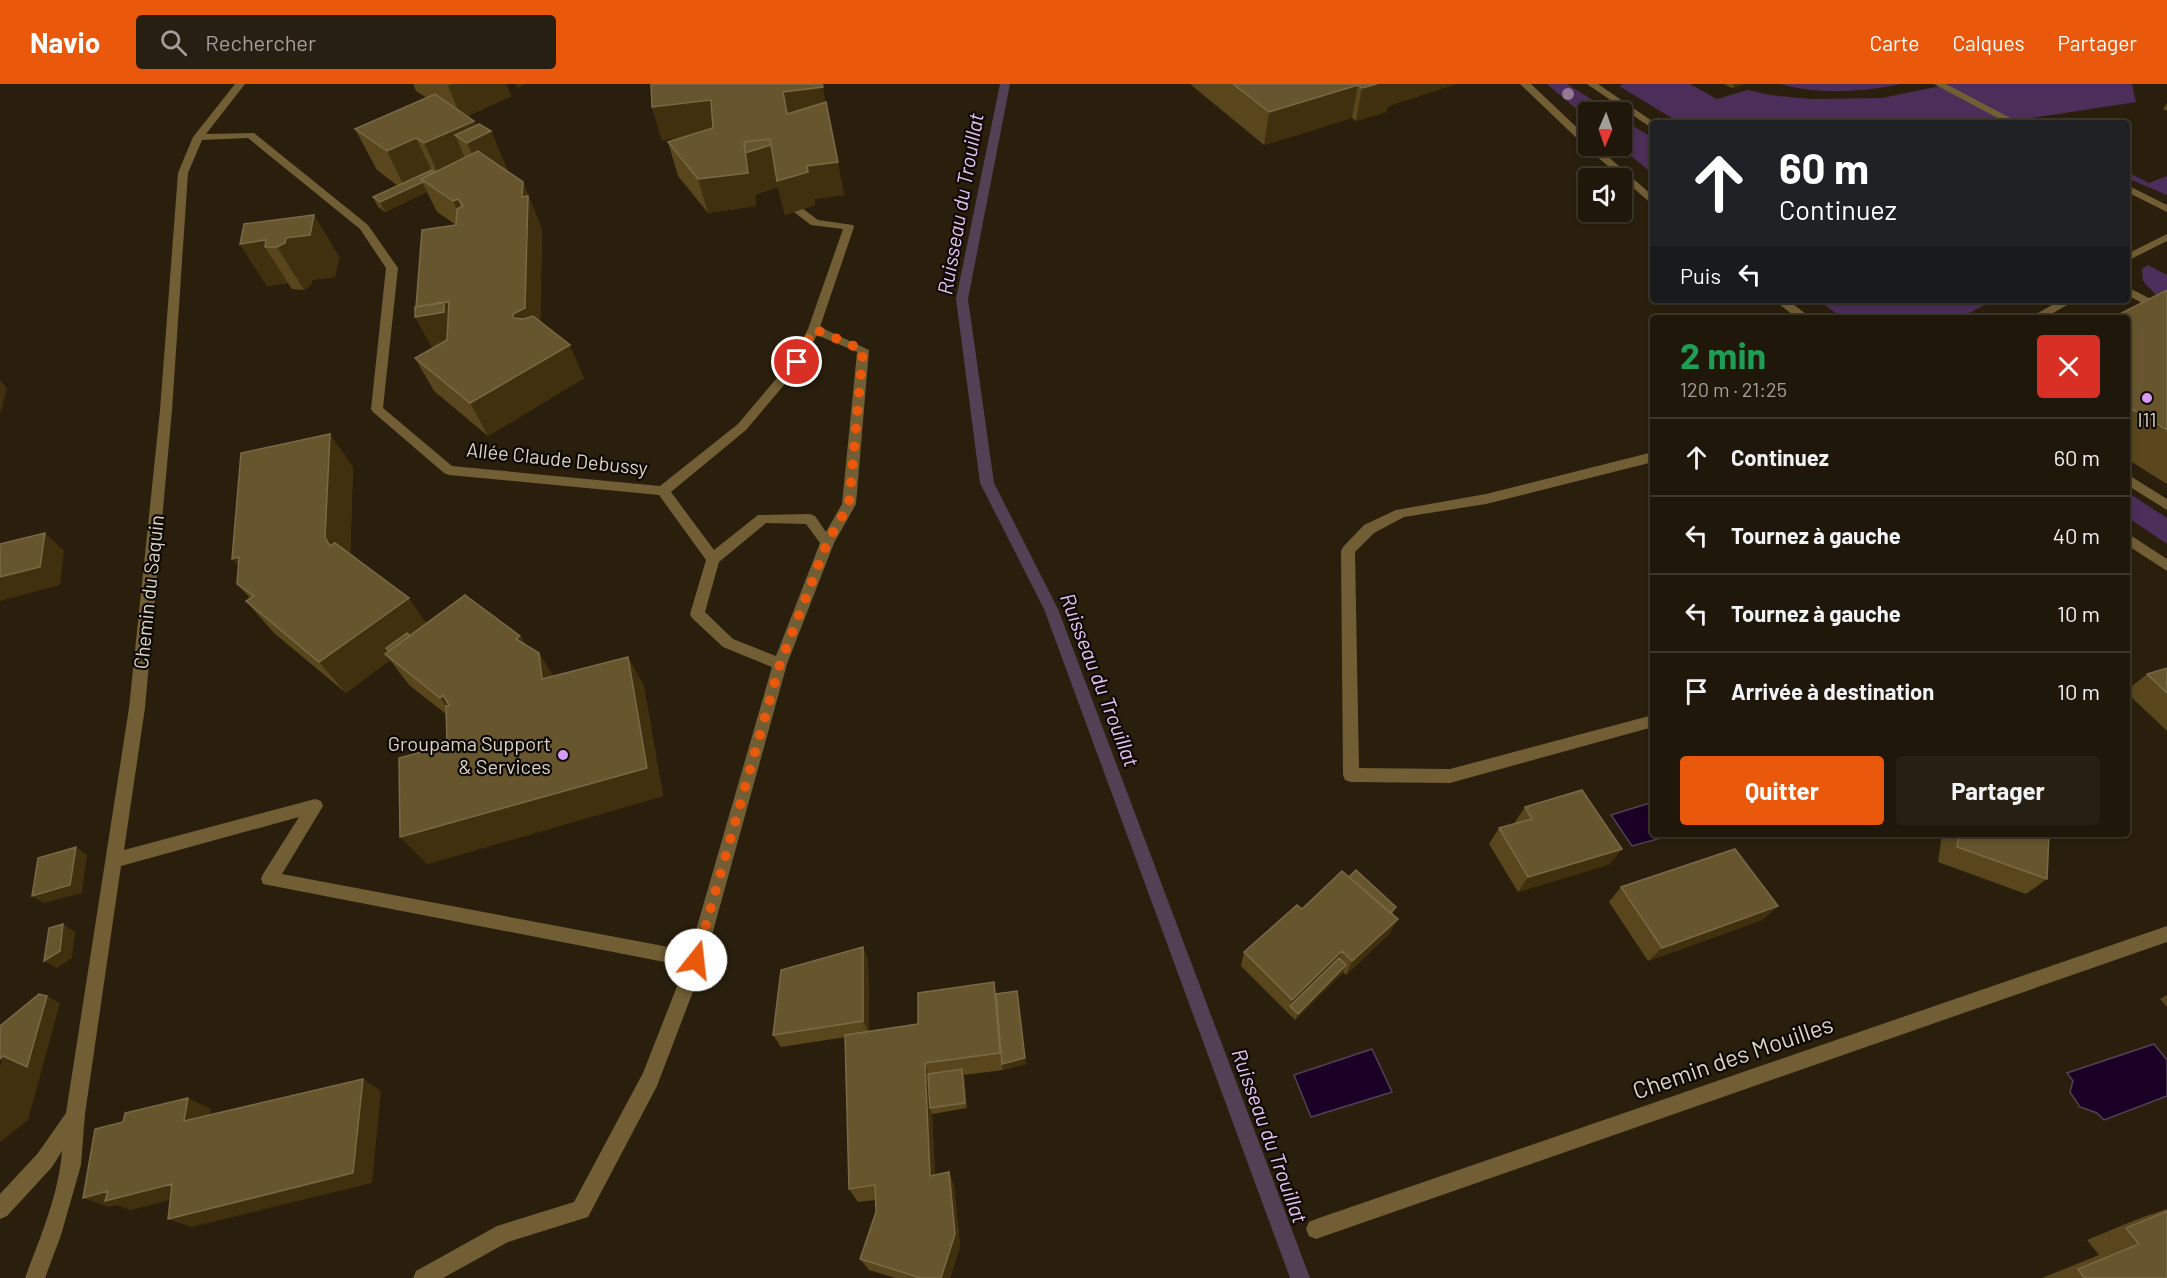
<!DOCTYPE html>
<html lang="fr">
<head>
<meta charset="utf-8">
<style>
  body { margin:0; font-family:Barlow,sans-serif; background:#272012; color:#f1f3f6; height:100vh; display:flex; flex-direction:column; font-size:22px; white-space:nowrap }
  * { box-sizing:border-box; margin:0 }
  p { font-size:20px; color:#a19f9c }
  .icon { flex:none; width:33px; height:33px; fill:none; stroke:currentColor; stroke-width:2; stroke-linecap:round; stroke-linejoin:round }
  .map { position:relative; flex:1; overflow:hidden }
  .sheet { position:absolute; left:1650px; top:231px; width:480px; height:522px; display:flex; flex-direction:column; background:#1f1709; border-radius:6px; box-shadow:0 3px 9px #0003,0 0 0 2px #3c362a }
  .sheet>* { flex:none }
  .top-card { position:absolute; left:1650px; top:36px; width:480px; height:183px; border-radius:6px; box-shadow:0 3px 9px #0003,0 0 0 2px #3c362a; background:#202124; color:#fff; overflow:hidden }
  .needle { width:39px; rotate:182deg }
  .controls { position:absolute; left:1578px; top:18px; display:grid; gap:12px }
  .controls a { display:grid; place-items:center; width:54px; height:54px; border-radius:6px; background:#1f1709; box-shadow:0 3px 9px #0003,0 0 0 2px #3c362a; font-size:30px }
  .pin { position:absolute; display:grid; place-items:center; width:51px; height:51px; color:#fff; margin:-26px; border:3px solid #fff; border-radius:50%; box-shadow:0 2px 6px #0007 }
  .me { position:absolute; width:66px; margin:-33px; rotate:16deg; stroke-linejoin:round; filter:drop-shadow(0 0 4px #0008) }
  .turn { display:flex; align-items:center; gap:21px; height:126px; padding:0 30px; font-size:27px }
  .turn .icon { width:78px; height:78px; stroke-width:2.5 }
  .turn b { display:block; font-size:42px; line-height:51px }
  .then { display:flex; align-items:center; height:57px; padding:0 30px; background:#0003; gap:12px; font-size:22px }
  .round { display:grid; place-items:center; flex:none; width:63px; height:63px; border-radius:6px; background:#272012 }
  .headline { display:flex; align-items:center; justify-content:space-between; height:102px; padding:0 30px }
  h1 { font-size:36px; font-weight:700; line-height:45px; color:#1e9e55 }
  .action { display:flex; gap:12px; margin-top:auto; padding:12px 30px }
  .action a { flex:1; height:69px; border-radius:6px; background:#ea580c; color:#fff; font-size:24px; font-weight:700; line-height:69px; text-align:center }
  .action a+a { background:#272012; color:#f1f3f6 }
  ul { padding:0; list-style:none }
  li { display:flex; align-items:center; gap:18px; height:78px; padding:0 30px; border-top:2px solid #3c362a }
  li div { flex:1 }
  li b { display:block; font-size:22px }
  li em { font-style:normal }
  header { display:flex; align-items:center; gap:36px; box-sizing:border-box; height:84px; padding:0 30px; background:#ea580c; color:#fff }
  header strong { font-size:28px }
  nav { display:flex; gap:33px; margin-inline-start:auto; font-size:21px }
  .search { width:420px; height:54px; background:#272012; display:flex; align-items:center; gap:15px; box-sizing:border-box; padding:0 21px; border-radius:6px; color:#a19f9c; font-size:22px }
  .map>svg:first-child { display:block }
  .green { fill:#4d2e5a }
  .water { fill:#190024; stroke:#534055; stroke-width:1.5 }
  .lines { fill:none; stroke-linecap:round; stroke-linejoin:round }
  .stream { fill:#534055; fill-rule:evenodd }
  .minor { fill:#725e34; fill-rule:evenodd }
  .tree { fill:#937991 }
  .wall { fill:#59461c }
  .shaded-wall { fill:#40300e }
  .building { fill:#67552e; stroke:#796946; stroke-width:1.5 }
  .route { stroke:#ea580c; stroke-width:10; stroke-dasharray:0 18 }
  .poi-dot { fill:#d99af7; stroke:#0e0a03; stroke-width:2 }
  .labels { text-anchor:middle; stroke-width:4.5; stroke-linejoin:round; paint-order:stroke }
  .poi-label { font-size:20px; fill:#dad4c8; stroke:#0e0a03 }
  .street-label { font-size:20px; fill:#dad4c8; stroke:#0e0a03 }
  .water-label { font-size:21px; font-style:italic; fill:#e7c0fa; stroke:#0e0a03 }
  .near-street-label { font-size:24px; fill:#dad4c8; stroke:#0e0a03 }
</style>
</head>
<body>
<header>
<strong>Navio</strong>
<div class="search"><svg class="icon" aria-label="search" viewBox="0 0 24 24"><circle cx="10" cy="10" r="6"/><path d="M15 15l6 6"/></svg>Rechercher</div>
<nav><a>Carte</a><a>Calques</a><a>Partager</a></nav>
</header>
<div class="map">
<svg width="2167" height="1194" viewBox="0 0 2167 1194">
  <rect width="100%" height="100%" fill="#291f0c"/>
  <path class="green" d="M1547,0H1567L1612,28H1588V35Z
    M1624,0H1690L1717,15L1748,6L1770,11L1810,15L1882,14L1950,0H2132L2136,18L1999,39H1680L1619,2Z
    M1781,0H1900C1864,8 1818,11 1781,0Z
    M1622,35L1653,54V90L1619,62H1622Z
    M2127,88L2149,99L2167,92V111L2127,94Z
    M2148,181L2167,191V217L2156,211L2143,197L2142,185Z
    M1817,216H1995L1959,234H1843Z
    M2127,408L2167,434V460L2127,433Z"/>
  <path class="water" d="M1653,718V750H1676L1632,762L1611,731Z
    M2154,960L2167,976V1012L2104,1036L2097,1029L2080,1023L2070,1008L2073,997L2067,989Z
    M1372,965L1392,1008L1311,1033L1294,991Z"/>
  <g class="lines">
    <path class="stream" d="M1000,0H1010L968,215L994,399L1058,525L1310,1194H1290L1044,525L980,399L956,215Z"/>
    <path class="minor" d="M235,0H245L206,50L254,49L368,141L398,184L383,324L452,382L660,402L738,340L792,276L808,245L843,145L811,141L794,128V124H802L818,136L853,141L854,143L820,243L869,266L856,420L834,459L787,580L705,876L657,1002L588,1133L508,1158L443,1194H413L416,1187L497,1142L574,1118L643,989L685,882L263,800L261,795L263,790L299,733L121,782L85,1030L81,1081L61,1151L45,1194H25C40,1154 59,1110 62,1067L52,1083L7,1132L0,1135V1110L38,1069L66,1029L129,624L160,326L178,89L193,53ZM248,54L360,145L386,184L371,325L373,328L444,389L449,391L659,411L706,476L690,530L692,534L723,563L772,583L690,867L282,790L323,722L321,717L315,715L124,766L145,624L172,326L188,89L202,56ZM817,251L857,268L842,420L826,448L815,432L810,430L758,431L714,466L671,408L746,346L801,281ZM766,439L806,440L820,459L776,572L733,555L705,528L719,478Z
      M1520,0H1531L1588,54V62H1596L1653,112V121L1587,64Z
      M1587,0H1598L1655,39H1653V45Z
      M1934,0H1946L2020,39H2007Z
      M2127,101L2167,121V128L2127,108Z
      M2167,150V157L2127,177V170Z
      M2127,203L2167,223V232L2127,211Z
      M1774,216H1788L1811,234H1797Z
      M2061,216H2076L2044,234H2029Z
      M1653,368V378L1486,420L1404,433L1374,449L1355,468L1359,684L1450,685L1653,631V643L1450,699L1351,698L1345,696L1343,691L1341,467L1343,463L1364,441L1396,426L1486,410Z
      M2127,390L2167,415V426L2127,401Z
      M2127,449L2167,475V487L2127,461Z
      M2167,842V858L1316,1155L1309,1152L1306,1145L1309,1138L1316,1135Z"/>
  </g>
  <circle class="tree" cx="1568" cy="10" r="6"/>
  <path class="wall" d="M413,0H506L511,12L468,32L474,37L476,41L491,47L508,88L523,98L542,146L540,238L584,294L488,352L434,307L415,274L432,264L456,141L437,128L427,108L385,128L378,123L373,113L398,102L377,86L355,45L427,14L416,7Z
    M1190,0H1456L1388,22L1386,28L1356,37L1352,34L1264,61Z
    M1724,0H1744L1732,4Z
    M825,18L844,111L814,115L815,121L785,131L778,103L755,111V110L756,122L708,129L678,92L668,58L685,53L662,56L652,23Z
    M2167,19V27L2163,25Z
    M314,131L339,173L335,193L312,196L311,201L304,206L292,205L288,199L267,202L240,160Z
    M2167,206V400L2127,375V234Z
    M353,383L350,470L427,539L520,552L526,561L539,569L553,592L628,573L644,603L663,712L427,780L447,661L446,630L409,601L390,576L346,609L274,549L246,517L250,514L237,500Z
    M2167,584V647L2127,609V606L2147,590Z
    M1525,723L1610,780L1518,808L1489,760L1499,744L1516,739L1515,738Z
    M1942,750H2049L2047,795L2026,810L1938,778Z
    M1349,793L1396,823L1392,830L1390,849L1346,891L1343,888L1295,936L1241,882L1244,868L1302,825Z
    M1621,803L1778,822L1762,836L1648,877L1609,818Z
    M863,863L868,877L869,947L918,940L994,898L996,910L1026,980L1003,986L964,991L967,1024L932,1030L935,1091L949,1088L954,1102L960,1162L950,1194H895L869,1186L860,1175L876,1128V1116L858,1118L849,1105L846,953L781,963L773,951Z
    M2167,911V923L2160,915Z
    M2167,1125V1194H2042L2099,1171L2087,1156L2140,1134Z"/>
  <path class="shaded-wall" d="M452,0H506L511,12L462,35L448,2Z
    M516,0H525L517,4Z
    M1377,0H1456L1388,22L1386,28L1356,37L1362,4Z
    M1734,0H1744L1732,4Z
    M1358,1L1352,34L1264,61L1269,28Z
    M823,3L828,36L787,30L783,8Z
    M711,16L720,49L662,56L652,23Z
    M474,37L481,52L491,47L508,89L485,100L467,59L455,51L471,88L435,105L421,95L427,108L385,128L380,118L406,106L387,67L416,54L435,93L439,91L424,59Z
    M771,61L807,82L838,78L844,111L814,115L815,121L785,131L778,103L755,111V110L756,122L708,129L698,95L745,69Z
    M523,98L542,146L540,258L513,234Z
    M458,115L473,149L469,151L453,117Z
    M314,131L339,173L335,193L312,196L311,201L304,206L277,163L286,154Z
    M266,156L265,163L288,199L267,202L240,160Z
    M449,218L467,252L438,275L415,233L416,223Z
    M570,261L584,294L488,352L470,319Z
    M0,296L7,304L0,330Z
    M330,350L353,383L350,485L330,462L325,453Z
    M45,449L64,467L60,501L0,517V493Z
    M239,473L260,507L232,475Z
    M409,514L431,546L386,564L394,573L385,570L390,576L346,609L319,578Z
    M520,552L540,583L516,555Z
    M539,569L558,600L542,595Z
    M628,573L644,603L663,712L427,780L400,753Z
    M443,611L463,644L440,614Z
    M76,763L87,771L82,809L44,819L32,812Z
    M1622,765L1610,780L1518,808L1528,793Z
    M1778,822L1762,836L1648,877L1662,864Z
    M1398,835L1390,849L1346,891L1352,877Z
    M63,840L75,848L72,874L57,884L44,877Z
    M863,863L868,877L869,950L863,937Z
    M1342,867L1336,881L1290,922L1287,929L1292,916Z
    M1346,881L1343,888L1295,936L1298,930Z
    M994,898L997,917L1025,974L1026,980L1003,986L1000,969Z
    M47,912L60,919L28,1036L0,1058V982L3,972Z
    M925,979L930,996V1024L932,1030L936,1106L930,1092Z
    M962,985L964,991L967,1024L965,1019Z
    M363,995L381,1007L372,1099L192,1143L168,1135Z
    M188,1014L211,1025L207,1047L184,1037Z
    M949,1088L954,1102L960,1162L950,1194H941Z
    M172,1100L196,1109L131,1126L116,1121L109,1123L83,1114L108,1107Z"/>
  <path class="building" d="M651,0H822L823,3L783,8L787,30L826,18L838,78L807,82L808,88L777,97L770,55L744,58L748,89L698,95L668,58L713,44L711,16L652,23Z
    M1233,0H1377L1362,4L1358,1L1269,28Z
    M435,10L474,37L424,59L416,54L387,67L355,45Z
    M479,40L491,47L467,59L455,51Z
    M770,55L771,61L745,69L744,58Z
    M478,67L523,98L522,113L528,112L525,224L513,230V234L524,235L533,232L570,261L470,319L415,274L447,256L449,218L416,223L422,146L456,141L457,125L463,122L458,115L453,117L421,95Z
    M432,86L434,88L421,95L423,98L380,118L373,113Z
    M314,131L310,151L286,154L285,159L277,163H265L266,156L240,160L244,140Z
    M2167,206V346L2127,322V234H2112Z
    M444,218V228L415,233V223Z
    M330,350L325,453L330,462L335,459L409,514L319,578L246,517L254,512L237,500L239,473L232,475L241,369Z
    M45,449L40,483L0,493V460Z
    M465,511L520,552L516,555L539,569L542,595L628,573L647,684L400,753L399,674L447,661L446,622L449,621L443,611L440,614L385,570Z
    M407,549L410,552L389,567L386,564Z
    M2167,584V609L2147,590Z
    M1582,706L1622,765L1528,793L1499,744L1532,735L1525,723Z
    M1959,750H2049L2047,795L1957,763Z
    M76,763L70,801L32,812L38,774Z
    M1735,765L1778,822L1662,864L1621,803Z
    M1356,786L1396,823L1390,829L1349,793Z
    M1342,787L1398,835L1352,877L1342,867L1292,916L1244,868L1297,821L1302,825Z
    M63,840L60,867L44,877L49,844Z
    M863,863V937L773,951L781,886Z
    M1339,874L1346,881L1298,930L1290,922Z
    M994,898L1000,969L925,979L930,1092L949,1088L955,1150L941,1194H921L860,1175L876,1128L875,1101L849,1105L845,951L918,940V909Z
    M1017,907L1025,974L1002,980L996,910Z
    M39,910L47,912L27,983L3,972L0,975V942Z
    M962,985L965,1019L930,1024L928,990Z
    M363,995L353,1089L168,1135L172,1100L105,1117L108,1107L83,1114L95,1045L123,1038L125,1029L188,1014L184,1037Z
    M2167,1127V1194H2084L2078,1185L2139,1160L2126,1144Z"/>
  <g class="lines">
    <path class="route" d="M696,876L780,580L827,459L849,420L863,266L814,245L797,278"/>
  </g>
  <g class="poi-dot">
    <circle cx="2147" cy="314" r="6"/>
    <circle cx="563" cy="671" r="6"/>
  </g>
  <g class="labels">
    <g class="poi-label">
      <text x="2147" y="343">I11</text>
      <text x="551" y="667" text-anchor="end">Groupama Support<tspan x="551" dy="23">&amp; Services</tspan></text>
    </g>
    <g class="street-label">
      <text transform="translate(557 375) rotate(6)" y="7">Allée Claude Debussy</text>
      <text transform="translate(149 508) rotate(-84)" y="7">Chemin du Saquin</text>
    </g>
    <g class="water-label">
      <text transform="translate(961 120) rotate(-80)" y="7">Ruisseau du Trouillat</text>
      <text transform="translate(1099 596) rotate(69)" y="7">Ruisseau du Trouillat</text>
      <text transform="translate(1269 1052) rotate(70)" y="7">Ruisseau du Trouillat</text>
    </g>
    <g class="near-street-label">
      <text transform="translate(1733 974) rotate(-19)" y="8">Chemin des Mouilles</text>
    </g>
  </g>
</svg>
<div class="controls">
<a><svg class="needle" viewBox="-14 -14 28 28"><path d="M0-13l5 13h-10z" fill="#e53935"/><path d="M0 13l5-13h-10z" fill="#a19f9c"/></svg></a>
<a><svg class="icon" aria-label="sound" viewBox="0 0 24 24"><path d="M4 9h4l5-4v14l-5-4H4zM17 9q2 3 0 6"/></svg></a>
</div>
<div class="pin" style="left:797px;top:278px;background:#d93025"><svg class="icon" aria-label="arrive" viewBox="0 0 24 24"><path d="M6 21V4h12l-3 4 3 4H6"/></svg></div>
<svg class="me" style="left:696px;top:876px" viewBox="-20 -20 40 40"><circle r="19" fill="#fff"/><path d="M0-13L10 11 0 6-10 11z" fill="#ea580c"/></svg>
<div class="top-card">
<div class="turn"><svg class="icon" aria-label="ahead" viewBox="0 0 24 24"><path d="M12 20V5M6 11l6-6 6 6"/></svg><div><b>60 m</b>Continuez</div></div>
<div class="then">Puis<svg class="icon" aria-label="left" viewBox="0 0 24 24"><path d="M17 20v-9H6M10 6l-5 5 5 5"/></svg></div>
</div>
<section class="sheet">
<div class="headline"><div><h1>2 min</h1><p>120 m · 21:25</p></div><a class="round" style="background:#d93025;color:#fff"><svg class="icon" aria-label="close" viewBox="0 0 24 24"><path d="M6 6l12 12M18 6L6 18"/></svg></a></div>
<ul>
<li><svg class="icon" aria-label="ahead" viewBox="0 0 24 24"><path d="M12 20V5M6 11l6-6 6 6"/></svg><div><b>Continuez</b></div><em>60 m</em></li>
<li><svg class="icon" aria-label="left" viewBox="0 0 24 24"><path d="M17 20v-9H6M10 6l-5 5 5 5"/></svg><div><b>Tournez à gauche</b></div><em>40 m</em></li>
<li><svg class="icon" aria-label="left" viewBox="0 0 24 24"><path d="M17 20v-9H6M10 6l-5 5 5 5"/></svg><div><b>Tournez à gauche</b></div><em>10 m</em></li>
<li><svg class="icon" aria-label="arrive" viewBox="0 0 24 24"><path d="M6 21V4h12l-3 4 3 4H6"/></svg><div><b>Arrivée à destination</b></div><em>10 m</em></li>
</ul>
<div class="action"><a>Quitter</a><a>Partager</a></div>
</section>
</div>
</body>
</html>
